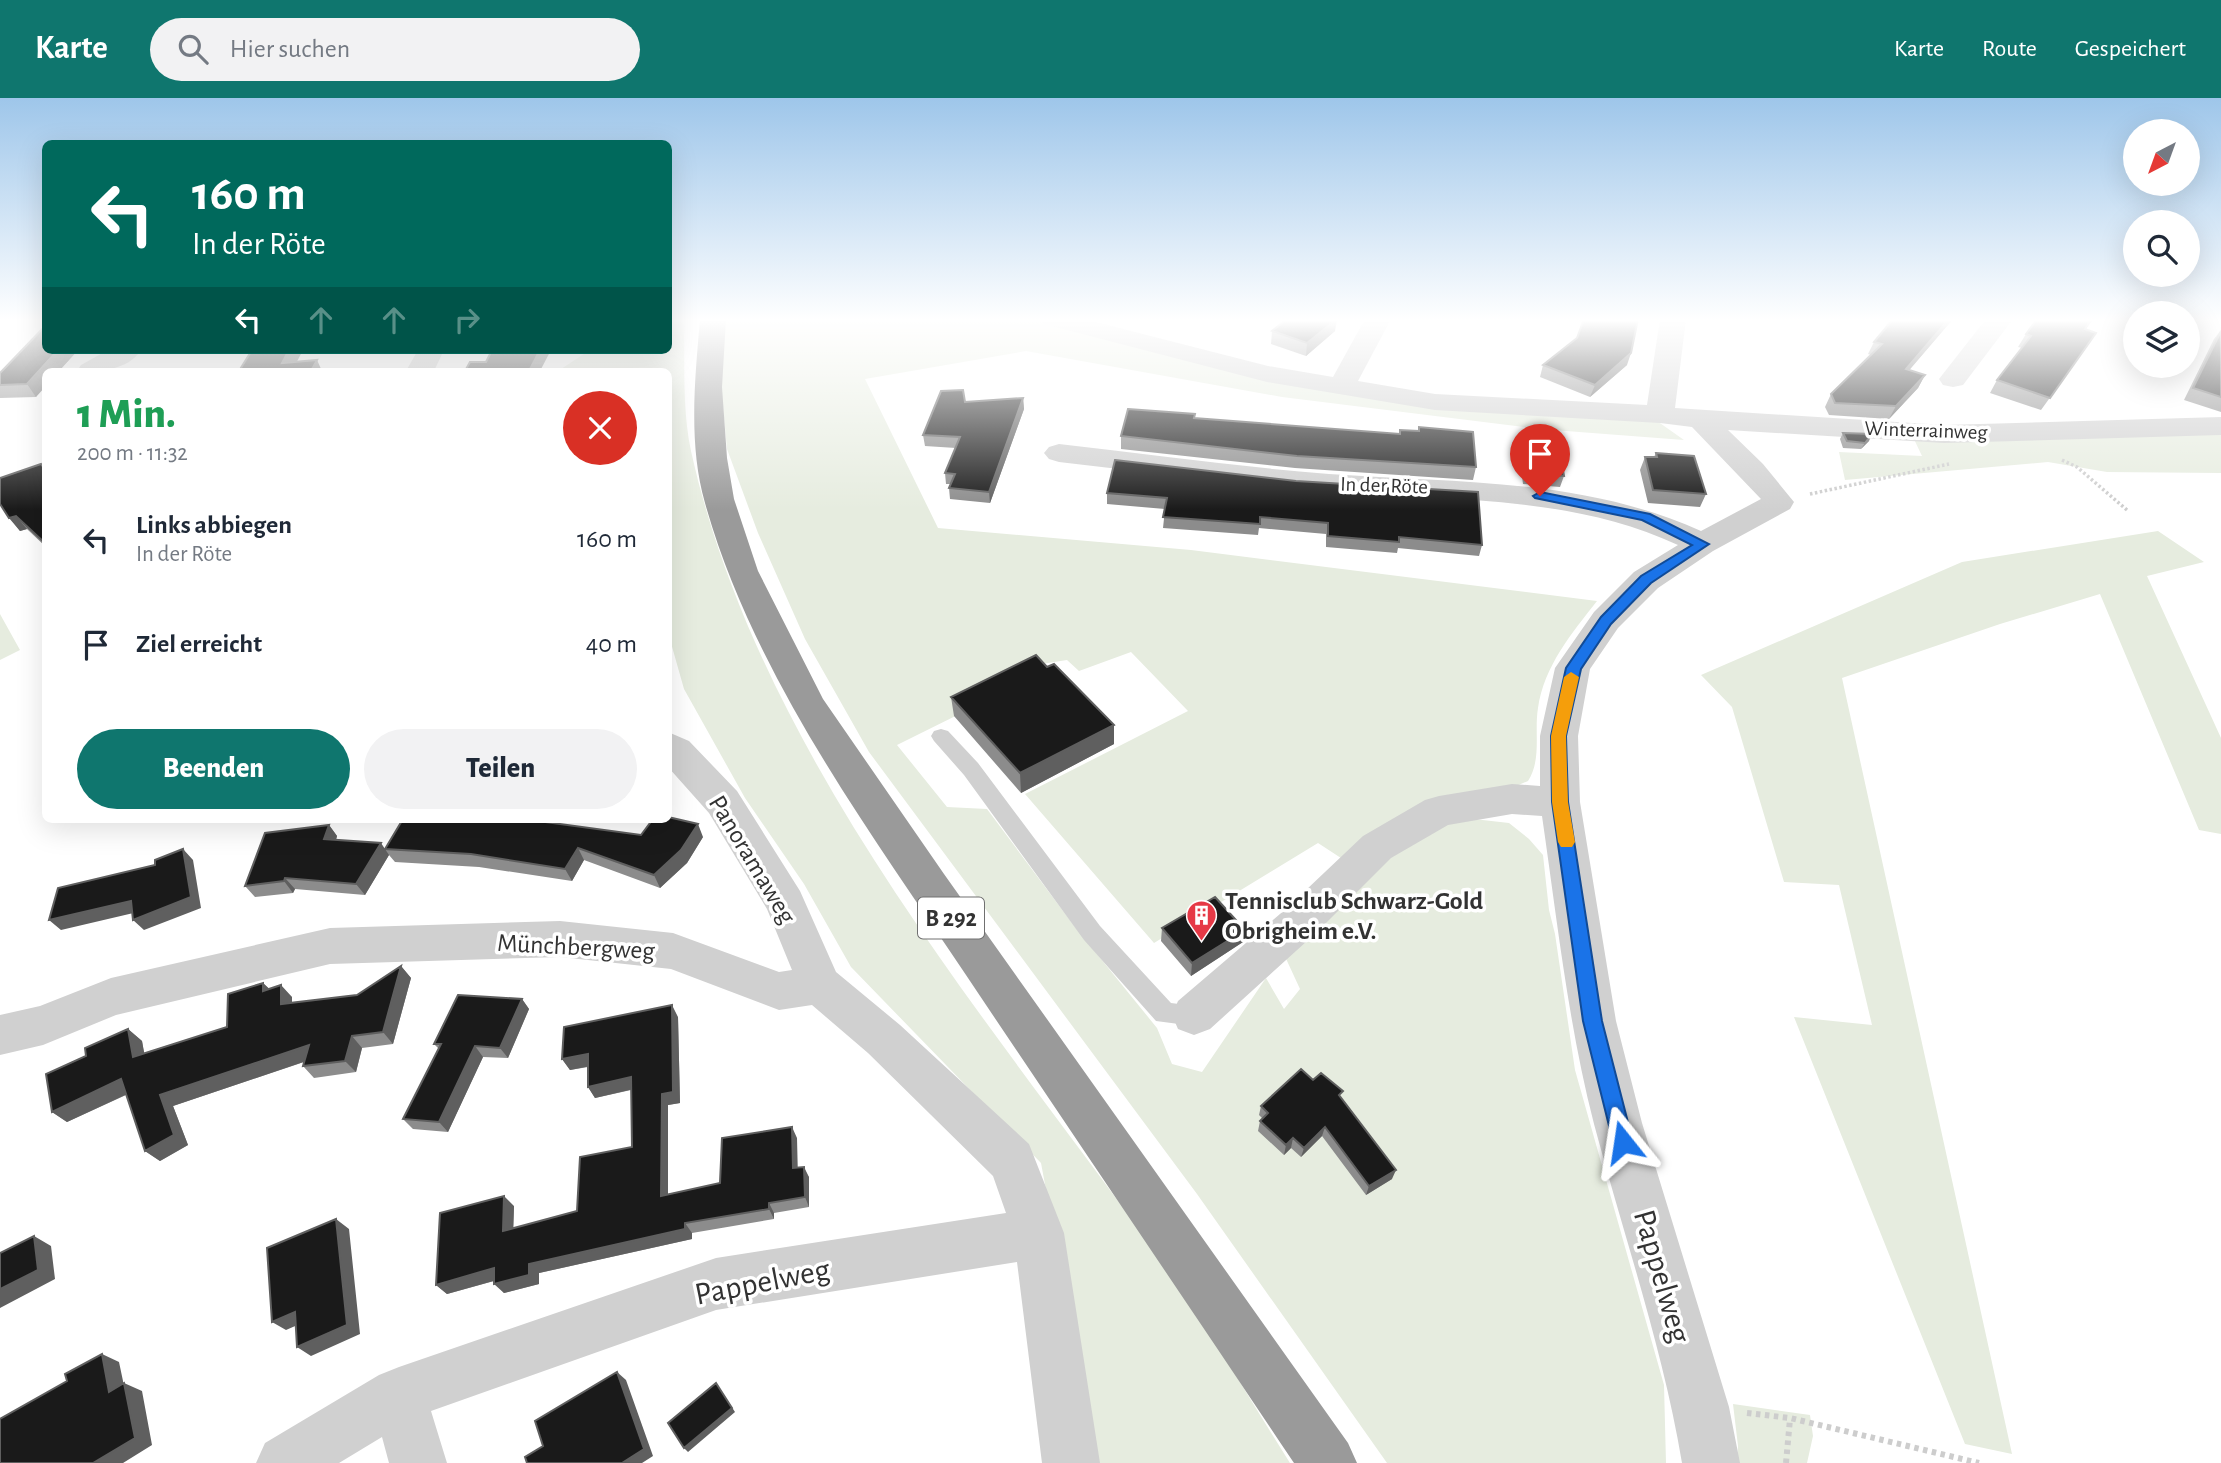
<!DOCTYPE html>
<html lang="de">
<head>
<meta charset="utf-8">
<style>
  body { margin:0; font-family:"Alegreya Sans",sans-serif; background:#f2f2f3; color:#1f2937; height:100vh; display:flex; flex-direction:column; font-size:26px; white-space:nowrap }
  * { box-sizing:border-box; margin:0 }
  p { font-size:23px; color:#747a83 }
  .icon { flex:none; width:38px; height:38px; fill:none; stroke:currentColor; stroke-width:2; stroke-linecap:round; stroke-linejoin:round }
  .map { position:relative; flex:1; overflow:hidden }
  .drawer { position:absolute; left:42px; top:270px; width:630px; height:455px; display:flex; flex-direction:column; background:#fff; border-radius:10px; box-shadow:0 7px 28px #0002 }
  .drawer>* { flex:none }
  .guide { position:absolute; left:42px; top:42px; width:630px; height:214px; border-radius:10px; box-shadow:0 7px 28px #0002; background:#00695c; color:#fff; overflow:hidden }
  .needle { width:46px; rotate:221deg }
  .tools { position:absolute; left:2123px; top:21px; display:grid; gap:14px }
  .tools a { display:grid; place-items:center; width:77px; height:77px; border-radius:50%; background:#fff; box-shadow:0 7px 28px #0002; font-size:35px }
  .pin { position:absolute; display:grid; place-items:center; width:60px; height:60px; color:#fff; margin:-72px -30px; border-radius:50% 50% 50% 0; rotate:-45deg; box-shadow:0 0 7px #0007 }
  .pin .icon { rotate:45deg }
  .me { position:absolute; width:77px; margin:-38px; rotate:345deg; stroke-linejoin:round; filter:drop-shadow(0 0 5px #0008) }
  .turn { display:flex; align-items:center; gap:24px; height:147px; padding:0 35px; font-size:32px }
  .turn .icon { width:91px; height:91px; stroke-width:2.5 }
  .turn b { display:block; font-size:49px; line-height:60px }
  .lanes { display:flex; align-items:center; height:66px; padding:0 35px; background:#0003; justify-content:center; gap:35px; direction:ltr }
  .lanes .off { opacity:.35 }
  .round { display:grid; place-items:center; flex:none; width:74px; height:74px; border-radius:37px; background:#f2f2f3 }
  .headline { display:flex; align-items:center; justify-content:space-between; height:119px; padding:0 35px }
  h1 { font-size:42px; font-weight:800; line-height:52px; color:#1e9e55 }
  .cta { display:flex; gap:14px; margin-top:auto; padding:14px 35px }
  .cta a { flex:1; height:80px; border-radius:42px; background:#0f766e; color:#fff; font-size:28px; font-weight:800; line-height:80px; text-align:center }
  .cta a+a { background:#f2f2f3; color:#1f2937 }
  ul { padding:0; list-style:none }
  li { display:flex; align-items:center; gap:21px; height:105px; padding:0 35px }
  li div { flex:1 }
  li b { display:block; font-size:26px }
  li em { font-style:normal }
  header { display:flex; align-items:center; gap:42px; box-sizing:border-box; height:98px; padding:0 35px; background:#0f766e; color:#fff }
  header strong { font-size:33px }
  nav { display:flex; gap:38px; margin-inline-start:auto; font-size:24px }
  .search { width:490px; height:63px; background:#f2f2f3; display:flex; align-items:center; gap:18px; box-sizing:border-box; padding:0 24px; border-radius:38px; color:#747a83; font-size:26px }
  .map>svg:first-child { display:block }
  .green { fill:#e6ecdf }
  .lines { fill:none; stroke-linecap:round; stroke-linejoin:round }
  .path-far1 { stroke:#cdcdcd; stroke-width:3.5; stroke-dasharray:2.5 2.5; stroke-linecap:butt }
  .path { stroke:#cdcdcd; stroke-width:6; stroke-dasharray:4.5 4.5; stroke-linecap:butt }
  .lane { fill:#d0d0d0; fill-rule:evenodd }
  .street { fill:#d0d0d0; fill-rule:evenodd }
  .highway { fill:#9a9a9a; fill-rule:evenodd }
  .wall { fill:#8c8c8c }
  .shaded-wall { fill:#5f5f5f }
  .building { fill:#1a1a1a; stroke:#5f5f5f; stroke-width:2 }
  .route { fill:#1a73e8; stroke:#114b97; stroke-width:2 }
  .slow { fill:#f59e0b }
  .labels { text-anchor:middle; stroke-width:7; stroke-linejoin:round; paint-order:stroke }
  .far-street-label { font-size:21px; fill:#333; stroke:#fff }
  .shield { fill:#fff; stroke:#707070; stroke-width:2 }
  .shield-label { font-size:24px; font-weight:bold; fill:#333 }
  .street-label { font-size:26px; fill:#333; stroke:#fff }
  .poi-label { font-size:26px; font-weight:bold; fill:#333; stroke:#fff; text-anchor:start }
  .near-street-label { font-size:32px; fill:#333; stroke:#fff }
</style>
</head>
<body>
<header>
<strong>Karte</strong>
<div class="search"><svg class="icon" aria-label="search" viewBox="0 0 24 24"><circle cx="10" cy="10" r="6"/><path d="M15 15l6 6"/></svg>Hier suchen</div>
<nav><a>Karte</a><a>Route</a><a>Gespeichert</a></nav>
</header>
<div class="map">
<svg width="2221" height="1365" viewBox="0 0 2221 1365">
  <rect width="100%" height="100%" fill="#fff"/>
  <path class="green" d="M669,221H684C685,264 682,311 691,353C757,650 976,906 1151,1148C1201,1216 1245,1294 1290,1365H1067L1061,1172L1041,1065L851,869L804,786L745,700L684,591L669,538L668,273H558L590,252H668Z
    M722,221H1031L1268,282L1657,323L1684,342L1540,331L1282,299L1026,253L865,281L938,430L1191,452L1597,503C1572,535 1544,568 1538,610C1534,635 1542,661 1528,683L1344,762L1318,745L1154,845L1025,696L1188,613L1131,554L1079,573L1067,562L1029,568L1022,585L897,647L947,709L987,711L1075,829L1157,930L1172,966L1202,974L1266,880L1284,911L1300,891L1282,852L1410,740L1456,719L1509,725L1529,741L1543,757L1549,812L1555,836L1575,972L1664,1287L1666,1365H1387L1197,1096L869,654L805,541L758,435L727,351L720,277Z
    M2221,332V375L2107,374L2048,364L1845,382L1839,354L1922,358L1913,339Z
    M2158,433L2204,464L2147,478L2221,640V736L2199,732L2100,496L2000,526L1842,580L2012,1356L1965,1346L1794,919L1872,927L1839,787L1784,784L1732,609L1701,577L1962,464Z
    M0,516L20,552L0,562Z
    M1733,1306L1810,1317L1813,1338L1807,1365H1737L1738,1348Z"/>
  <g class="lines">
    <path class="path-far1" d="M2062,362L2077,369L2127,412
      M1810,396L1949,366"/>
    <path class="path" d="M1747,1315L1790,1320L1979,1365
      M1786,1365L1790,1321"/>
    <path class="lane" d="M941,631L948,633L978,665L1100,828L1171,905L1203,909L1206,917L1203,925L1194,928L1156,923L1084,842L964,677L934,643L931,638L934,633Z"/>
    <path class="street" d="M1040,221H1084L1268,268L1333,279L1365,221H1391L1358,283L1435,296L1647,307L1660,221H1686L1675,310L1944,327L2221,319V337L1944,345L1728,332L1763,366L1794,404L1790,411L1713,453L1658,490L1618,530L1590,571L1578,638L1580,704L1616,923L1642,1025L1729,1309L1740,1365H1682C1663,1250 1624,1139 1594,1026C1568,925 1557,821 1542,718L1512,716L1448,727L1391,760L1317,834L1210,931L1194,937L1178,931L1172,917L1178,903L1287,810L1363,738L1425,702L1439,698L1512,686L1540,688V638L1555,570L1594,514L1634,474L1678,447C1568,396 1447,403 1328,394C1238,387 1149,374 1059,364L1049,361L1044,355L1049,349L1059,346C1149,356 1239,369 1329,376C1456,385 1583,380 1701,433L1761,401L1692,329L1660,325L1435,312L1267,284L1044,226Z
      M1986,221H2013L1963,287L1953,289L1943,287L1939,281Z
      M108,252H141C127,273 101,273 77,273L81,267Z
      M418,252H444L434,273H406Z
      M668,634L689,643L737,693L800,793L836,874L900,927L1029,1046L1064,1135L1100,1365H1042L1017,1164L716,1212L431,1313L447,1365H389L382,1339L339,1365H256L265,1345L379,1277L399,1269L716,1160L1006,1115L993,1078L868,955L812,907L779,912L671,871L560,859L330,866L116,917L43,947L0,957V917L40,908L111,880L330,830L560,823L673,835L779,874L792,872L767,811L709,715L668,669Z"/>
    <path class="highway" d="M700,221H726L722,289L727,360L734,401L758,473L823,601L944,776L1348,1345L1357,1365H1294C1185,1202 1075,1040 966,877C868,731 753,576 705,405C688,346 695,281 700,221Z"/>
  </g>
  <path class="wall" d="M1893,221H1953L1909,272L1925,277L1918,290L1889,321L1829,317L1825,309L1831,296L1871,257L1868,256L1874,244Z
    M2086,231L2088,247L2041,312L1990,295L1997,282L2022,250L2018,249L2026,236Z
    M2221,232V314L2184,302L2214,241Z
    M1272,233H1335L1306,258L1271,246Z
    M78,252L59,273H46L36,299L0,300V275Z
    M1543,267H1627L1590,299L1540,279Z
    M1023,300L1024,311L990,405L950,401L949,390L951,386H946L945,375L956,350L925,348L923,337L965,304Z
    M1195,320L1399,336L1400,332L1418,333L1419,329L1476,369L1473,382L1295,370L1121,351V338Z
    M1843,335L1869,343L1861,351L1843,350L1840,341Z
    M1522,344L1564,378L1560,389L1523,386L1519,354Z
    M1656,355L1706,396L1700,409L1648,405L1640,372L1645,359H1654Z
    M1115,362L1482,447L1479,458L1398,450L1397,455L1326,449V436L1259,430L1258,437L1163,430L1165,411L1107,406V395Z
    M46,372V449L27,431L20,433L0,406Z
    M951,599L1114,646L1021,695L954,618Z
    M329,727L337,738L336,742L386,751L641,737L703,739L687,765L660,790L584,762L572,783L479,769L395,764L389,757L365,797L295,791L293,795L255,799L245,788Z
    M1162,830L1243,844L1191,878L1161,843Z
    M401,868L411,880L393,946L362,950L356,974L314,980L303,968L304,964L173,1008L188,1047L160,1063L145,1053L126,997L67,1024L52,1014L86,958L128,931L142,943L144,955L227,929L263,885L269,891L292,899V905L357,897Z
    M522,901L529,911L508,960L483,959L448,1034L413,1031L403,1021L439,951L434,946Z
    M678,919L680,1005L668,1007V1096L720,1085L797,1040V1070L809,1079V1109L774,1115V1121L692,1135V1141L539,1175V1186L504,1195L494,1183L447,1196L436,1187L514,1108L513,1130L577,1113L632,1049L631,992L595,1000L588,989V969L570,972L562,961Z
    M1313,982L1341,1000L1392,1081L1366,1097L1322,1038L1301,1059L1291,1050L1284,1057L1258,1033L1260,1023L1263,1021L1259,1017L1261,1008Z"/>
  <path class="shaded-wall" d="M1337,221L1335,233L1306,258L1307,245Z
    M1949,221H1953L1900,283L1906,271Z
    M58,252H78L59,273H46V288L36,299L27,286Z
    M289,252H303L292,273L282,265Z
    M540,252H551L540,273H529Z
    M1631,255L1627,267L1590,299L1595,287Z
    M317,262L322,273H311Z
    M1925,277L1918,290L1889,321L1896,308Z
    M1023,300L1024,311L990,405L989,394Z
    M1872,336L1869,343L1861,351L1865,345Z
    M16,418L27,431L20,433L9,420Z
    M1114,627V646L1021,695L1020,675Z
    M698,726L703,739L687,765L660,790L654,777Z
    M329,727L337,738L333,752L324,741Z
    M381,745L389,757L365,797L356,786Z
    M578,750L584,762L572,783L565,771Z
    M183,751L193,762L201,810L144,832L133,822Z
    M285,780L295,791L293,795L284,783Z
    M131,803L142,813L61,832L49,822Z
    M1245,832L1243,844L1191,878L1192,865Z
    M401,868L411,880L393,946L383,934Z
    M263,885L275,896L263,893Z
    M281,887L292,899V918L281,906Z
    M522,901L529,911L508,960L500,950Z
    M672,907L678,919L680,1005L668,1007V1108L661,1098L662,996Z
    M128,931L142,943L147,970L133,959Z
    M352,938L362,950L356,974L345,963Z
    M309,947L321,958L173,1008L188,1047L160,1063L145,1053L160,997Z
    M475,948L483,959L448,1034L439,1024Z
    M588,956L596,967L570,972L562,961Z
    M631,979L638,990L595,1000L588,989Z
    M121,981L136,992L67,1024L52,1014Z
    M792,1029L797,1040L798,1081L793,1070Z
    M1325,1029L1322,1038L1301,1059L1304,1050Z
    M1293,1040L1291,1050L1284,1057L1286,1047Z
    M804,1069L809,1079V1109L805,1099Z
    M1396,1072L1392,1081L1366,1097L1369,1088Z
    M504,1098L514,1108L513,1143L503,1133Z
    M769,1105L774,1115V1121L769,1111Z
    M336,1121L349,1131L360,1236L311,1258L297,1249Z
    M685,1125L692,1135V1141L539,1175V1186L504,1195L494,1186L529,1166Z
    M34,1138L51,1148L55,1181L0,1210V1191Z
    M494,1170L504,1180L447,1196L436,1187Z
    M295,1214L309,1222L286,1232L272,1224Z
    M102,1256L119,1264L127,1302L109,1294Z
    M617,1274L626,1282L653,1358L642,1365H622Z
    M124,1285L142,1293L152,1347L123,1365H93Z
    M716,1285L735,1314L688,1354L684,1350Z"/>
  <path class="building" d="M1287,221H1337L1307,245L1272,233Z
    M1584,221H1638L1631,255L1595,287L1543,267L1577,240Z
    M1893,221H1949L1906,271L1925,277L1896,308L1835,305L1831,296L1882,246L1874,244Z
    M2037,221H2092L2085,231L2096,235L2050,300L1997,282L2031,238L2026,236Z
    M46,227V252H58L27,286L0,287V275Z
    M2221,233V299L2193,290Z
    M252,252H289L282,265L317,262L311,273H239Z
    M492,252H540L529,273H465L470,264H486Z
    M963,292L965,304L1023,300L989,394L949,390L955,376L945,375L960,339L923,337L941,293Z
    M1128,311L1195,316L1194,320L1400,336V332L1419,333V329L1473,334L1476,369L1297,358L1121,338Z
    M1843,335L1872,336L1865,345L1847,343Z
    M1522,344L1559,347L1564,378L1526,375Z
    M1656,355L1694,358L1706,396L1653,392L1645,359H1657Z
    M1115,362L1296,383L1478,394L1482,447L1399,439V444L1328,438V425L1260,419V426L1163,419L1167,400L1107,395Z
    M41,366L46,372V446L16,418L9,420L0,406V380Z
    M1036,557L1047,569L1054,566L1114,627L1020,675L951,599Z
    M668,719L698,726L681,752L654,777L578,750L565,771L471,756L385,751L403,721H523L641,737L653,721H668Z
    M329,727L324,741L381,745L356,786L285,780L284,783L245,788L265,735Z
    M183,751L191,799L133,822L131,803L49,822L58,790L155,767V762Z
    M1215,799L1245,832L1192,865L1162,830Z
    M401,868L383,934L352,938L345,963L303,968L309,947L160,997L174,1037L145,1053L121,981L52,1014L46,976L86,958L85,950L128,931L133,959L227,929L228,896L263,885V893L281,887V906L357,897Z
    M458,897L522,901L500,950L475,948L439,1024L403,1021L441,946H434Z
    M672,907L673,994L662,996L661,1098L720,1085L722,1040L792,1029L793,1070L804,1069L805,1099L769,1105V1111L685,1125V1131L529,1166V1177L494,1186V1170L436,1187L440,1115L504,1098L503,1133L577,1113L580,1059L632,1049L631,979L588,989V956L562,961L564,929Z
    M1301,971L1313,982L1321,975L1343,993L1339,997L1396,1072L1369,1088L1325,1029L1304,1050L1293,1040L1286,1047L1260,1023L1268,1015L1261,1008Z
    M336,1121L347,1227L297,1249L295,1214L272,1224L267,1150Z
    M34,1138L38,1172L0,1191V1155Z
    M102,1256L109,1294L124,1285L135,1340L93,1365H0V1321L67,1283L65,1276Z
    M617,1274L644,1351L622,1365H527L525,1359L543,1348L535,1323Z
    M716,1285L732,1310L684,1350L668,1325Z"/>
  <linearGradient id="sky" x2="0" y2="1"><stop stop-color="#9ec6ea"/><stop offset="0.54" stop-color="#fff"/><stop offset="1" stop-color="#fff" stop-opacity="0"/></linearGradient>
  <rect width="2221" height="412" fill="url(#sky)"/>
  <path class="route" d="M1540,394L1650,416L1709,446L1651,485L1611,526L1581,571L1566,638L1568,704L1602,923L1633,1044L1630,1051L1623,1053L1616,1051L1613,1044L1583,923L1552,704L1551,638L1566,570L1601,519L1641,478L1692,447L1642,422L1535,400L1533,398Z"/>
  <path class="slow" d="M1571,574L1579,579L1566,638L1568,704L1575,744L1572,749H1561L1558,744L1552,704L1551,638L1564,579Z"/>
  <defs>
    <symbol id="building-pin" viewBox="-11 -11 22 30"><path d="M0 17L-7.5 6A9.5 9.5 0 1 1 7.5 6Z" fill="#e63946" stroke="#fff"/><path d="M-4-6H4V6H1V3H-1V6H-4ZM-2.5-4.3h1.7v1.8h-1.7ZM.8-4.3h1.7v1.8H.8ZM-2.5-1h1.7V.8h-1.7ZM.8-1h1.7V.8H.8Z" fill="#fff"/></symbol>
  </defs>
  <g fill-rule="evenodd">
    <use href="#building-pin" x="1184" y="800" width="35" height="47"/>
  </g>
  <g class="labels">
    <g class="far-street-label">
      <text transform="translate(1926 332) rotate(2)" y="7">Winterrainweg</text>
      <text transform="translate(1384 387) rotate(2)" y="7">In der Röte</text>
    </g>
    <rect class="shield" x="918" y="799.5" width="66" height="41" rx="5"/>
    <g class="shield-label">
      <text x="951" y="828">B 292</text>
    </g>
    <g class="street-label">
      <text transform="translate(753 761) rotate(59)" y="9">Panoramaweg</text>
      <text transform="translate(576 848) rotate(3)" y="9">Münchbergweg</text>
    </g>
    <g class="poi-label">
      <text x="1225" y="811">Tennisclub Schwarz-Gold<tspan x="1225" dy="30">Obrigheim e.V.</tspan></text>
    </g>
    <g class="near-street-label">
      <text transform="translate(1663 1178) rotate(74)" y="11">Pappelweg</text>
      <text transform="translate(762 1183) rotate(-11)" y="11">Pappelweg</text>
    </g>
  </g>
</svg>
<div class="tools">
<a><svg class="needle" viewBox="-14 -14 28 28"><path d="M0-13l5 13h-10z" fill="#e53935"/><path d="M0 13l5-13h-10z" fill="#747a83"/></svg></a>
<a><svg class="icon" aria-label="search" viewBox="0 0 24 24"><circle cx="10" cy="10" r="6"/><path d="M15 15l6 6"/></svg></a>
<a><svg class="icon" aria-label="layers" viewBox="0 0 24 24"><path d="M12 4l9 5-9 5-9-5zM3 14l9 5 9-5"/></svg></a>
</div>
<div class="pin" style="left:1540px;top:398px;background:#d93025"><svg class="icon" aria-label="arrive" viewBox="0 0 24 24"><path d="M6 21V4h12l-3 4 3 4H6"/></svg></div>
<svg class="me" style="left:1623px;top:1044px" viewBox="-20 -20 40 40"><path d="M0-17L14 15 0 8-14 15z" fill="#1a73e8" stroke="#fff" stroke-width="4"/></svg>
<div class="guide">
<div class="turn"><svg class="icon" aria-label="left" viewBox="0 0 24 24"><path d="M17 20v-9H6M10 6l-5 5 5 5"/></svg><div><b>160 m</b>In der Röte</div></div>
<div class="lanes"><svg class="icon" aria-label="left" viewBox="0 0 24 24"><path d="M17 20v-9H6M10 6l-5 5 5 5"/></svg><svg class="icon off" aria-label="ahead" viewBox="0 0 24 24"><path d="M12 20V5M6 11l6-6 6 6"/></svg><svg class="icon off" aria-label="ahead" viewBox="0 0 24 24"><path d="M12 20V5M6 11l6-6 6 6"/></svg><svg class="icon off" aria-label="right" viewBox="0 0 24 24"><path d="M7 20v-9h11M14 6l5 5-5 5"/></svg></div>
</div>
<section class="drawer">
<div class="headline"><div><h1>1 Min.</h1><p>200 m · 11:32</p></div><a class="round" style="background:#d93025;color:#fff"><svg class="icon" aria-label="close" viewBox="0 0 24 24"><path d="M6 6l12 12M18 6L6 18"/></svg></a></div>
<ul>
<li><svg class="icon" aria-label="left" viewBox="0 0 24 24"><path d="M17 20v-9H6M10 6l-5 5 5 5"/></svg><div><b>Links abbiegen</b><p>In der Röte</p></div><em>160 m</em></li>
<li><svg class="icon" aria-label="arrive" viewBox="0 0 24 24"><path d="M6 21V4h12l-3 4 3 4H6"/></svg><div><b>Ziel erreicht</b></div><em>40 m</em></li>
</ul>
<div class="cta"><a>Beenden</a><a>Teilen</a></div>
</section>
</div>
</body>
</html>
